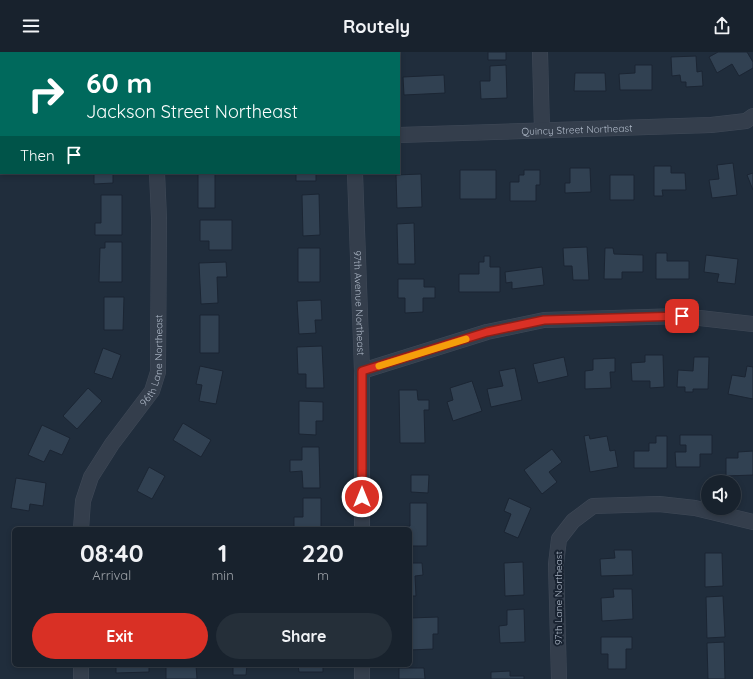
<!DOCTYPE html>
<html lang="en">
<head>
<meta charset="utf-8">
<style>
  body { margin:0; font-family:Quicksand,sans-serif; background:#252f39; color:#f1f3f6; height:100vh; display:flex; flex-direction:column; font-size:15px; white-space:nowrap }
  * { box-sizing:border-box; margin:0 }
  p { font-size:13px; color:#9fa4aa }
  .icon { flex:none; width:22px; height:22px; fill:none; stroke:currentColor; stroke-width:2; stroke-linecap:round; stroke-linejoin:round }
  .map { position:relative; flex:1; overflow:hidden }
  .side { position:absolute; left:12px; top:475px; width:400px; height:140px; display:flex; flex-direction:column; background:#18222d; border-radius:6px; box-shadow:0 2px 6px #0003,0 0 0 1px #363f49 }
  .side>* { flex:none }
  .hud { position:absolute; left:0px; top:0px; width:400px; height:122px; box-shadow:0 2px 6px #0003,0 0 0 1px #363f49; background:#00695c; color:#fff; overflow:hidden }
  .fabs { position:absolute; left:701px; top:423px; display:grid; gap:8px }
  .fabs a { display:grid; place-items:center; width:40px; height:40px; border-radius:50%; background:#18222d; box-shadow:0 2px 6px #0003,0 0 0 1px #363f49; font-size:20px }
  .pin { position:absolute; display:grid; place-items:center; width:34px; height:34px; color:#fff; margin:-17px; border-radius:8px; box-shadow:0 2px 6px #0006 }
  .me { position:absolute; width:44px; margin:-22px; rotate:0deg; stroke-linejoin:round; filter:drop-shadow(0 0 3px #0008) }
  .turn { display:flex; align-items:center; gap:14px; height:84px; padding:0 20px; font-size:18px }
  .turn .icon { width:52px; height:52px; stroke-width:2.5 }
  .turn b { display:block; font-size:28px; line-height:34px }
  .then { display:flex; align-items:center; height:38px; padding:0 20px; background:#0003; gap:8px; font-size:15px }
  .eta { display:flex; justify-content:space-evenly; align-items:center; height:68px; text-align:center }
  .eta b { font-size:24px; font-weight:700; line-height:28px }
  .action { display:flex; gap:8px; margin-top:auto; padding:8px 20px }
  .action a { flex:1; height:46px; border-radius:24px; background:#d93025; color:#fff; font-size:16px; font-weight:700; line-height:46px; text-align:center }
  .action a+a { background:#252f39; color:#f1f3f6 }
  header { display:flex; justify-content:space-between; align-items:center; height:52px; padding:0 20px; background:#18222d; font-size:18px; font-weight:700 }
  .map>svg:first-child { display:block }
  .building { fill:#314152; stroke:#1b2533 }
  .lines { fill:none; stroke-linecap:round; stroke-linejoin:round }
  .street-casing { stroke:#404a58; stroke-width:16 }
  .street { stroke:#343e4c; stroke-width:15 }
  .route-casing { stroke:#8d1f18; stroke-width:10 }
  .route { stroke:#d93025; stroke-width:7 }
  .slow { stroke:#f59e0b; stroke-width:7 }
  .labels { text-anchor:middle; stroke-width:4; stroke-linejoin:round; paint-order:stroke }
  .street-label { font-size:10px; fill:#afb9c8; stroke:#192331 }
</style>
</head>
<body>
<header><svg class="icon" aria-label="menu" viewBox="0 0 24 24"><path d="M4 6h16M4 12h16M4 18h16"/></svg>Routely<svg class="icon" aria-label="share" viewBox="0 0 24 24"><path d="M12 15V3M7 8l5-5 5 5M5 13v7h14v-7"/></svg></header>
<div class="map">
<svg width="753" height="627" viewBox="0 0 753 627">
  <rect width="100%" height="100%" fill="#202d3c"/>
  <path class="building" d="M488,0H506V8H488Z
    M718,0H747L753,10V16L739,24L732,12L717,21L709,5Z
    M696,4L697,20L702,19L703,34L686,35V30H681L680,23L672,24L671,5Z
    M506,13L507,46L481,47L480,29H490V14Z
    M635,13H652V38H620L619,22L635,21Z
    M575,21H605L606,39H574Z
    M444,23L445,41L404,43L403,25Z
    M733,111L737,143L712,146L709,128L719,127L717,113Z
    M654,114H671V121H685L686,138H662L663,144H654Z
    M570,116H590L591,140L565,141V131H570Z
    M460,118H496V147H460Z
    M524,118H540V133H536V149H510V130H519V123H524Z
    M94,121H113V131L94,132Z
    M198,121H215V156H198Z
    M296,121H316V129H296Z
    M753,121V138L747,123Z
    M421,122L422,155L397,156L396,123Z
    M610,123H634V148H610Z
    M319,142L320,183L303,184L302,143Z
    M101,143H122V183H95V171H101Z
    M200,168H232V198H209V189H200Z
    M414,171L415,212H398L397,172Z
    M105,190H122V230H99L100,196H105Z
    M587,195L589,228H573L572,214H564L563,196Z
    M298,196H320V230H298Z
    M605,196H613L614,202L643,203V220H622V227H604Z
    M656,201H667V209H689V227H656Z
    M706,203L738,207L735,232L717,230L719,222L704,220Z
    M484,204H490V215H500V240H459V222H479V210H484Z
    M226,210L227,225H217L218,251L201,252L199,211Z
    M542,215L544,233L512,237V230L506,231L505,220Z
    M398,227H424V235H435V246H423V260L405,261V246H398Z
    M104,245H124L123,278H104Z
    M321,248L322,268H315L316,281L299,282L297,249Z
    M200,263H219V301H200Z
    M322,294L324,336H306V322H298L297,295Z
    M103,296L121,303L112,327L94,321Z
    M645,303H663L664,335L650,336V329H632L631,311L645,310Z
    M564,305L568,324L538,331L533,312Z
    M694,305H709L708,337H693V340H685V335H677L678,318L693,319Z
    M615,306V320H610L611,336L585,337V319L593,318V307Z
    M200,314L223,319L216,352L199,349L202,333L196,332Z
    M747,314L753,315V347L728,342L732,323L745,325Z
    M515,316L522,348L491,355L487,337L503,334L499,319Z
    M472,329L482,359L453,369L447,350L453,348L450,336Z
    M88,336L102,349L77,377L63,364Z
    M399,338H417L418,348H429V358H424L425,391H400Z
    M299,349L323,350V369H316V383L299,382Z
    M183,371L211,388L201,405L173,388Z
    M42,373L70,386L62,403L50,398L44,410L28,403Z
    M589,383L590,387L607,384L610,399L615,398L618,415L590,420L584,384Z
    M680,383H712V402H700V415H676L675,400H686V393H680Z
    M656,384H667V416H634V399H649V391H656Z
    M302,395H319L320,436H303L302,419L290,420V408H302Z
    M552,397L562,410L549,420L557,430L542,442L524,418Z
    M753,399V423L726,424V406H738V400Z
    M149,415L165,424L152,447L137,439Z
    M411,423H429L428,441L411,440Z
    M16,426L46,431L43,454L30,452L29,459L11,456Z
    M303,446H321V477H294V465H303Z
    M509,446L531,456L518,486L504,480L511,462L504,459Z
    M410,451H427V494H410V477H398V475L410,474Z
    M614,498H632L633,523L601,524L600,507L615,506Z
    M705,501H722L723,534L705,535Z
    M523,510L524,543L505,544L504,511Z
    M410,511H422L423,523L415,524L416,544H410Z
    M12,528H14V564H13Z
    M613,537H632L633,567L602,569L601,546L614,545Z
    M723,544L725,585L707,586L706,545Z
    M524,557L525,590L500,591L499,574L507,573V558Z
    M438,565V582H433V597L410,598L411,566Z
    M12,577H14V609H12Z
    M601,585H632V597H626V617H608V602H601Z
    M724,590L725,627H708L707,591Z
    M116,613H149V620L116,621Z
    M166,613H196L197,627H166Z
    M233,613H247L246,623H233Z
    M298,613H323V620H299Z
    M399,616H424L425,627H399Z
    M510,619V624H524V627H491V620Z"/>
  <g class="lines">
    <defs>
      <g id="street">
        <path d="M540,0L542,78"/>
        <path d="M0,21H1"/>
        <path id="s1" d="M399,83L711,73L746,69L753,64"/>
        <path id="s2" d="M355,121L362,319V477"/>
        <path d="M362,319L487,280L544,268L682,264L753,272"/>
        <path id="s3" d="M81,477L83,449L91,425L112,392L152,339L158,320L159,166L157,121"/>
        <path d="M81,613V627"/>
        <path d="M362,613V627"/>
        <path d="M559,627L556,512L559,487L573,469L593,454L659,452L695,456L753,470"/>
      </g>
    </defs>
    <use href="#street" class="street-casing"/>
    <use href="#street" class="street"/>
  </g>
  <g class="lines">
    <defs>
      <path id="route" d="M362,445V319L487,280L544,268L682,264"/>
    </defs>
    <use href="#route" class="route-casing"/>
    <use href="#route" class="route"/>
    <path class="slow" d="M379,314L466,287"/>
  </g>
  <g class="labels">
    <g class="street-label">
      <text dy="4" stroke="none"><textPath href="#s1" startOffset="178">Quincy Street Northeast</textPath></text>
      <text dy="4" stroke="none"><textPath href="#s2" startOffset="130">97th Avenue Northeast</textPath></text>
      <text dy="4" stroke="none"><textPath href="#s3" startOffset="189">96th Lane Northeast</textPath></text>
      <text transform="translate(558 546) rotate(-90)" y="4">97th Lane Northeast</text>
    </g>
  </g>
</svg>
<div class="fabs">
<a><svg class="icon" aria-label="sound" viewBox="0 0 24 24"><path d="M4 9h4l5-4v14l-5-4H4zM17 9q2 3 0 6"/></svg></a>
</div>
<div class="pin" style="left:682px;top:264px;background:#d93025"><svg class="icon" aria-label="arrive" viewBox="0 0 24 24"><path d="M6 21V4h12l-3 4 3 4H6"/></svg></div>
<svg class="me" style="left:362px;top:445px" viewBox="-20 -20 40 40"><circle r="17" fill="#d93025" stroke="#fff" stroke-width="3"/><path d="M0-11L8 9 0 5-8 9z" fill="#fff"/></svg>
<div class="hud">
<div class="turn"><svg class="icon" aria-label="right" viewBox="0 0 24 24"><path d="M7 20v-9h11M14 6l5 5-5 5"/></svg><div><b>60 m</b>Jackson Street Northeast</div></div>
<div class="then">Then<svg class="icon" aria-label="arrive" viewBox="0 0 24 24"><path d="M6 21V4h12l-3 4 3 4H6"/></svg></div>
</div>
<section class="side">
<div class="eta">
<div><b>08:40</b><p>Arrival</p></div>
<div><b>1</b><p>min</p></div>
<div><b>220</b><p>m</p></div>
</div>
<div class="action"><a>Exit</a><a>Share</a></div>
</section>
</div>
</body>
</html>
